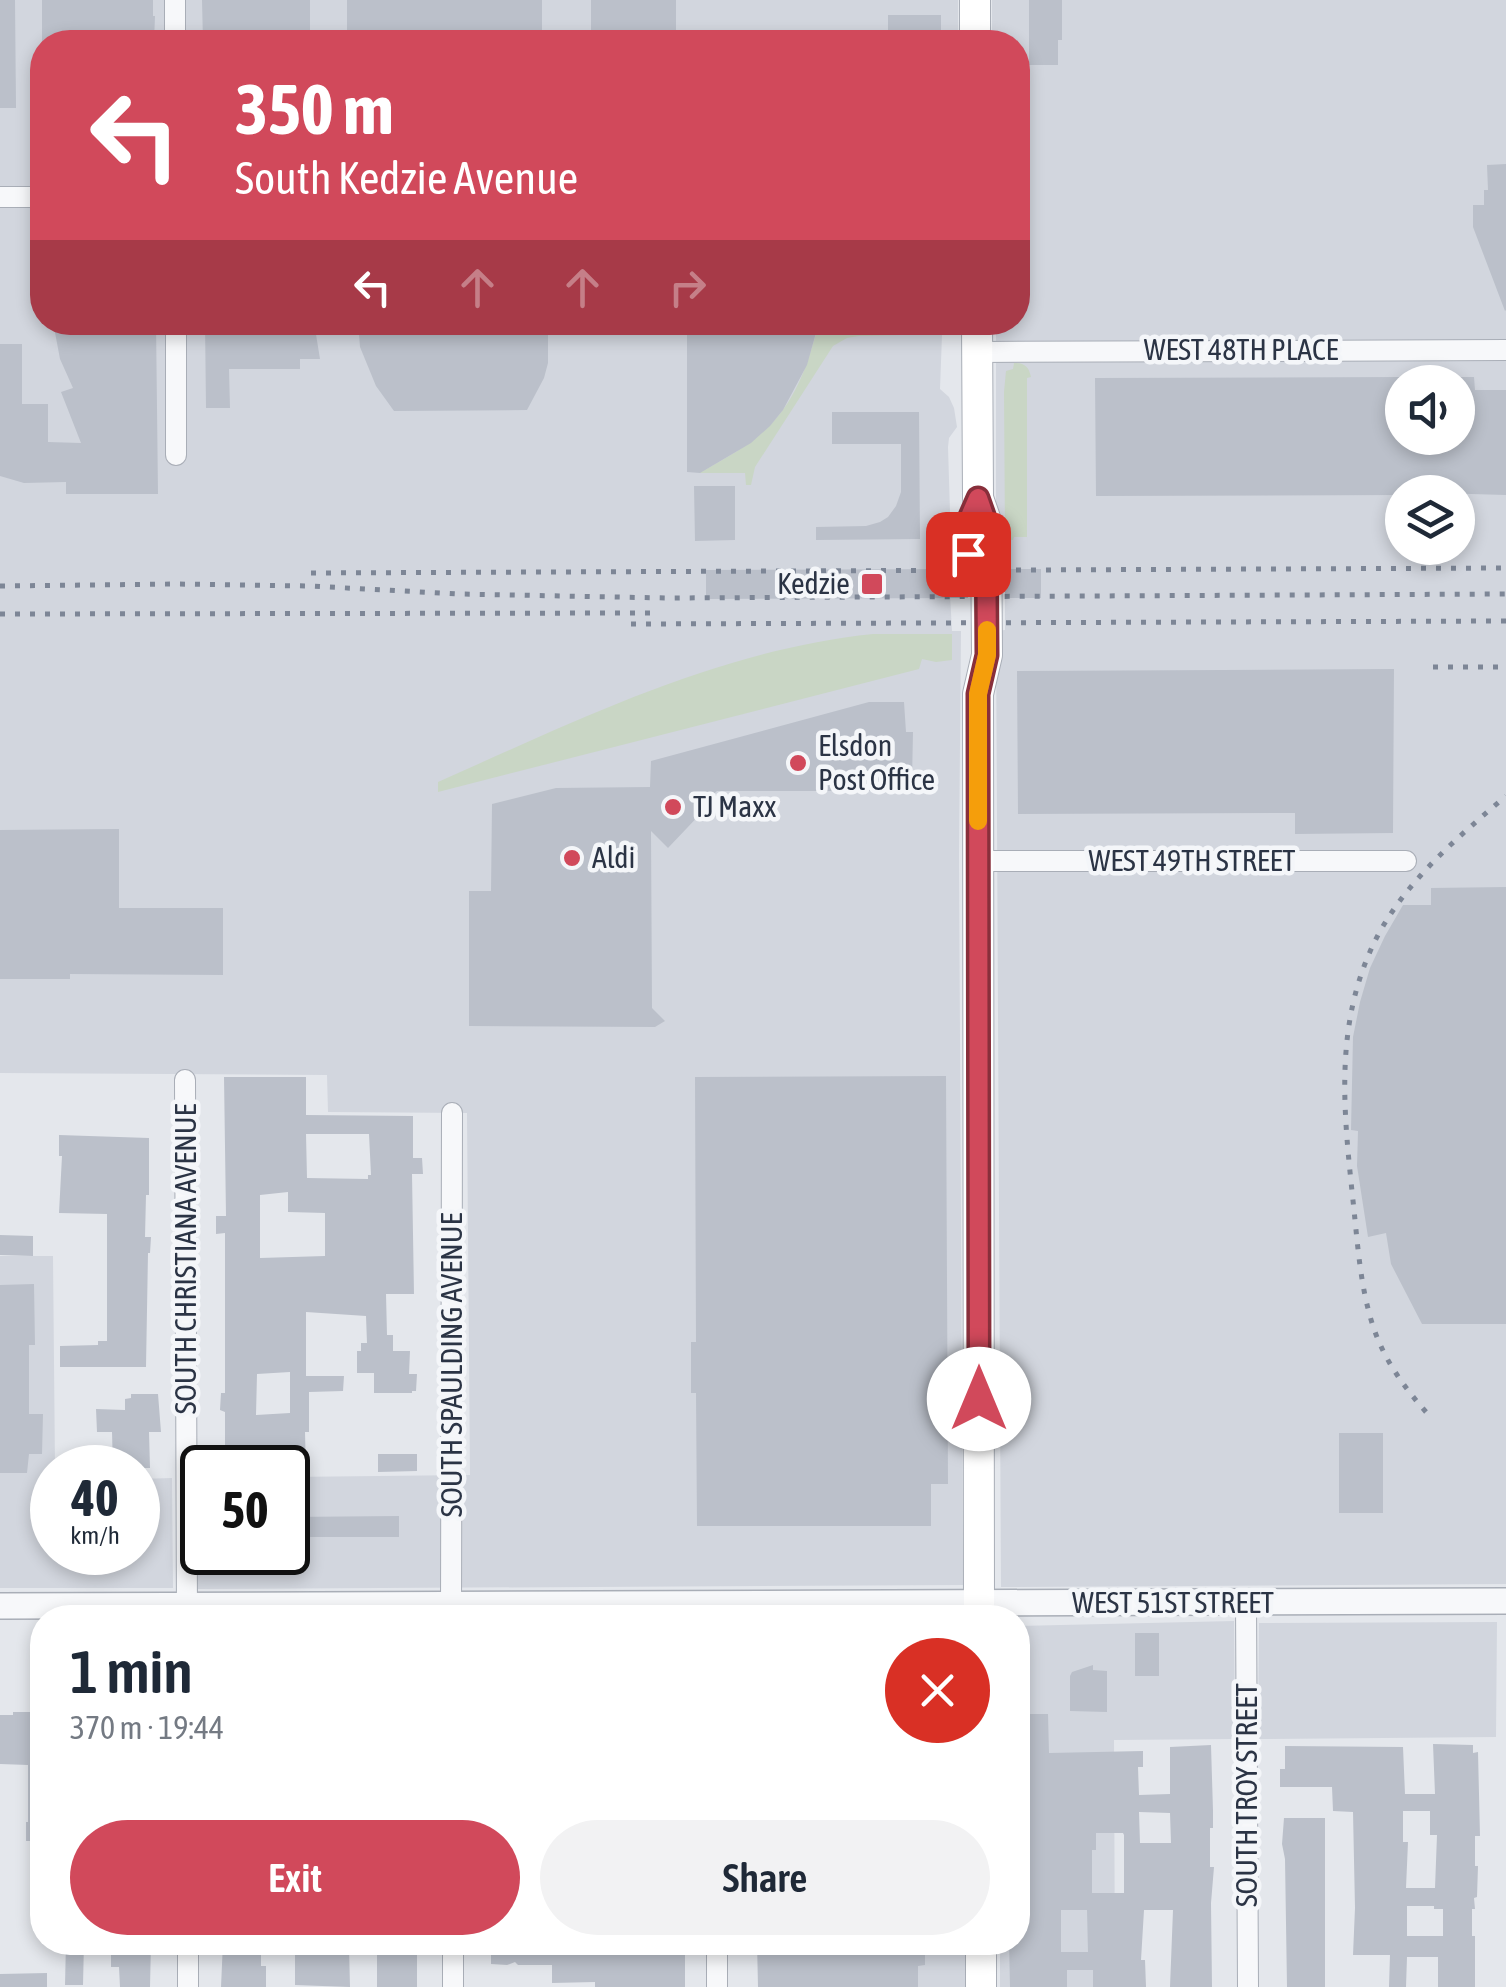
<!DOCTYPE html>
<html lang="en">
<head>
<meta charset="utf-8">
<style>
  body { margin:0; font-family:"Asap Condensed",sans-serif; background:#f2f2f3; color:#1f2937; height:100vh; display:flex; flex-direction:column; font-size:38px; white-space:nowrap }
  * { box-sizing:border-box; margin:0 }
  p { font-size:32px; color:#747a83 }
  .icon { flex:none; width:55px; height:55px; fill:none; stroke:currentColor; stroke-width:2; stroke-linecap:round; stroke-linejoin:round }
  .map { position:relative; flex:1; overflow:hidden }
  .details { position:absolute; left:30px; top:1605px; width:1000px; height:350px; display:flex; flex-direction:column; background:#fff; border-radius:40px; box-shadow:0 5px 15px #0003 }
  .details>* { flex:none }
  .guide { position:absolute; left:30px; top:30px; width:1000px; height:305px; border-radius:40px; box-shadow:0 5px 15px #0003; background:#d1495b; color:#fff; overflow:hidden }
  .controls { position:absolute; left:1385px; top:365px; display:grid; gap:20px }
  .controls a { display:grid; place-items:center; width:90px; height:90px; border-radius:50%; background:#fff; box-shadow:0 5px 15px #0003; font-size:50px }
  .speed { position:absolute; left:30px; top:1445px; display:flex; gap:20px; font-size:50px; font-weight:700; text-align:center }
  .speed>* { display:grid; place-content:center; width:130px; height:130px; border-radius:50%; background:#fff; box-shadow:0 5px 15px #0003; line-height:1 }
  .speed small { font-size:25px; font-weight:400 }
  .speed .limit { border:5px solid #111; border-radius:15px; background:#fff; color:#111 }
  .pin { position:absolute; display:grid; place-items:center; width:85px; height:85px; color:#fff; margin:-42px; border-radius:20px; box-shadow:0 5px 15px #0006 }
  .me { position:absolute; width:110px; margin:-55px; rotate:0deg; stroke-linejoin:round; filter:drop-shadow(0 0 8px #0008) }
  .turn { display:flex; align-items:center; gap:35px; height:210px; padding:0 40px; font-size:45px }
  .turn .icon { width:130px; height:130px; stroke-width:2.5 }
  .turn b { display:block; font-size:70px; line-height:85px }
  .lanes { display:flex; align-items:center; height:95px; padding:0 40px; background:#0003; justify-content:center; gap:50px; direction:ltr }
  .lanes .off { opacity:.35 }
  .round { display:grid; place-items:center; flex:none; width:105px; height:105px; border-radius:52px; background:#f2f2f3 }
  .summary { display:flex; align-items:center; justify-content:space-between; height:170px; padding:0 40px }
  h1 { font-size:60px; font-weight:600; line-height:75px }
  .action { display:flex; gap:20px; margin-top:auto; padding:20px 40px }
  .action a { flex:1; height:115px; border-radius:60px; background:#d1495b; color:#fff; font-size:40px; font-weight:600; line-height:115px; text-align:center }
  .action a+a { background:#f2f2f3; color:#1f2937 }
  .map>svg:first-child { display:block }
  .built { fill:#d2d6de; fill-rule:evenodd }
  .green { fill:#c9d6c5 }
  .building { fill:#bbc0ca; fill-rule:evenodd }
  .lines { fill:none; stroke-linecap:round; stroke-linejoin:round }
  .minor-casing { stroke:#a9aeb7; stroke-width:22 }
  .tertiary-casing { stroke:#a9aeb7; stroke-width:28 }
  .secondary-casing { stroke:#a9aeb7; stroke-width:32 }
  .minor { stroke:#f7f8fa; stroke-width:20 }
  .tertiary { stroke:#f7f8fa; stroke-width:25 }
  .secondary { stroke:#fff; stroke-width:30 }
  .rail { stroke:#7d8696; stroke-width:5; stroke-dasharray:5 10; stroke-linecap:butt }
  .route-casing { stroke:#882f3b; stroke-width:25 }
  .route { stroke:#d1495b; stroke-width:18 }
  .slow { stroke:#f59e0b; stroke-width:18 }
  .poi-dot { fill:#d1495b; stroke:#f4f6f9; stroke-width:4 }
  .labels { text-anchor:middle; stroke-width:9; stroke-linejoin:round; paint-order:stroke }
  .street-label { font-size:30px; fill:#2b3445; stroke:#f4f6f9 }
  .poi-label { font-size:30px; fill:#2b3445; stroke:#f4f6f9; text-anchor:start }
</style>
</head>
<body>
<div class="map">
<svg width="1506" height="1987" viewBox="0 0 1506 1987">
  <rect width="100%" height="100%" fill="#e4e7ec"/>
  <path class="built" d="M0,0H958V42H42V322L955,323L949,331L942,335L940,389L949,397L954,408L957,427L949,438L948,447L950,512L959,540H947L952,631H961L959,856L963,1585L197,1589L198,1478H202V1552H288V1477L470,1475L467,1113L328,1112L327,1075L0,1073Z
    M992,0H1506V1584L1001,1587L996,631L1005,630V540L996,539V323L1018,322V42H992ZM1402,382H1458V438H1402ZM1402,492H1458V548H1402Z
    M0,1256H53L55,1467L52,1468V1552H138V1479L172,1478L173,1588H0Z
    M1234,1621L1235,1739L1114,1740L1115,1987H1000V1943L1018,1942V1626Z
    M1497,1622L1496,1737L1258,1739L1259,1623Z
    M849,1943H965V1987H850Z"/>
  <path class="green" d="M817,330L942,331V334L859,336L847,338L833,346L755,467L751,485H746L745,473H699C772,434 795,411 817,330Z
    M1014,363C1025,363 1029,367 1031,377L1027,378V537H1014L1013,540H1005L1004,392L1006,371L1013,369Z
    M873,634H952V660L936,662L922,659L919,669L438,792V782C578,720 719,650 873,634Z"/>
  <path class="building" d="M0,0H15L16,108H0Z
    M42,0H153V16H155L154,42H42Z
    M202,0H310V42H203Z
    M347,0H542V42H347Z
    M591,0H676V42H591Z
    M1029,0H1062V40H1058V65H1029Z
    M888,15H941V42H888Z
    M1506,164V310L1505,311L1473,227V205H1484V190H1488L1487,165Z
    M53,322H156L158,494H66V482L24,483L0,476V344H22V404H48V442L81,443L61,392L73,388L60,359Z
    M205,322H314L320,359H300V369H229L230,408H206Z
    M358,322H548V363L544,378L527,410L394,411L376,386L360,347Z
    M687,322H819L807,365L783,410L770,426L751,443L700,473L687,472Z
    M1402,377V438H1458V377H1474L1475,390H1506V495L1402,492V495L1096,496L1095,378Z
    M832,412H919L920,539L816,540V527L866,526L880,522L888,517L896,506L901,492V444H832Z
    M694,486H735V540L695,541Z
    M968,569V598L706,599V570Z
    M1005,569H1041V598H1005Z
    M1394,669L1393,833L1295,834V813L1018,814L1017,671Z
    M869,702H904L906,732H913L912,780L920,791H717L703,804L706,808L668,848L651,831L652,1008L665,1021L655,1027L469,1026V891H491L492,804L556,788L650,787L651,761Z
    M119,829V908H223V975L70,974V979H0V830Z
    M1506,887V1324H1422L1391,1264L1386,1233L1368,1237L1357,1166L1358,1131L1351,1130L1353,1037L1360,1002L1370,968L1385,936L1403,905H1431V888Z
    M946,1076L948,1484H931V1526H697L696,1393H691V1342H696L695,1077Z
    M224,1077H306V1115L413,1116V1158H422L423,1174H412L414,1294H386L387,1335H393V1351H410L409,1374H417L416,1391H412V1393H374V1373H357V1351H361V1343H367L366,1316L306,1312V1376H344L343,1391L309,1392V1432H305L306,1472L288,1471V1468H225V1412L220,1410L221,1393H225V1233L216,1234V1216H226ZM306,1134H369L371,1175H368V1179L307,1178ZM288,1192V1212L325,1213V1256L260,1258V1195ZM290,1372V1413L256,1415L257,1374Z
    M59,1135L149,1138V1195H146L145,1237H151L150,1253H148L146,1367H60V1346L98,1345V1341H107V1214L59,1213L62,1156H59Z
    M0,1235L33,1236V1256L0,1255Z
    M34,1284L35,1345H29V1414H43L42,1454H29L27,1473H0V1285Z
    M131,1394H158L161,1432H149L150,1468H113L112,1432H97L96,1409L125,1410V1399L131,1398Z
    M1339,1433H1383V1513H1339Z
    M378,1454H417V1471L378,1472Z
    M399,1516V1537H288V1517Z
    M1135,1633H1159V1676H1135Z
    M1093,1665V1670L1107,1671V1712L1070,1711V1676L1072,1672Z
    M13,1712H34L33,1751H42V1841H26V1822H28V1765L0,1764V1715H13Z
    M1018,1714H1048L1049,1753L1143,1751V1767H1138L1139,1795L1170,1794V1747L1211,1745L1213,1811V1828H1210V1867H1214L1211,1903L1212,1987H1170L1173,1910H1144L1141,1960H1145L1146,1987H1093V1970H1067V1987H1010L1009,1942H1018ZM1139,1812L1170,1813L1171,1843H1140ZM1096,1833H1123L1124,1835V1893H1092V1850H1096ZM1061,1910H1087L1088,1952H1061Z
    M1433,1744L1473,1745V1753L1478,1752L1480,1836H1475V1866H1478L1477,1897L1474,1898L1475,1909H1472V1936H1475V1987H1438V1957H1407L1406,1987H1389L1390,1955H1353L1355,1908L1353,1812L1333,1811L1332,1787H1280V1769H1285V1746L1403,1747L1405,1794H1435ZM1403,1811H1430V1835H1437L1435,1888H1406L1408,1842H1403ZM1407,1906H1434V1909H1443V1936H1407Z
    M1284,1818H1325V1987H1287L1285,1859L1282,1844Z
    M66,1942H84L83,1985H65Z
    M111,1942H151L150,1987H120L119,1967H111Z
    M223,1942H261V1966H266V1987H221Z
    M295,1942H314V1946H349L350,1987L295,1985Z
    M377,1942H417V1987H377Z
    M516,1942H685V1987H595V1982L552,1983V1965H518L515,1962L507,1965L491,1964V1946H516Z
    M757,1942H799V1953L862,1952V1942H925V1965L918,1966V1987H758Z
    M47,1973V1987H0V1974Z"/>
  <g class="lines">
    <defs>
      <path id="minor" d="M175,0V42
        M0,197H42
        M176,322V455
        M977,352L1506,350
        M978,861H1406
        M185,1080L187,1618
        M1246,1602L1248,1987
        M451,1618L452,1113
        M188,1942V1987
        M453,1942V1987
        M717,1942V1987"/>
      <path id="tertiary" d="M0,1606L1506,1601"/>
      <path id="secondary" d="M975,0V42
        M977,322L978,498L986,521L987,655L978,694L979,1618
        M981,1942V1987"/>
    </defs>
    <use href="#minor" class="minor-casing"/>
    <use href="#tertiary" class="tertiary-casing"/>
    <use href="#secondary" class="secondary-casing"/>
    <use href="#minor" class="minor"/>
    <use href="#tertiary" class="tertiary"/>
    <use href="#secondary" class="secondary"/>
    <path class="rail" d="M311,573L1506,568
      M0,586L176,584L310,586L459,594L667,598L1506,594
      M0,614L651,613
      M631,624L1506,621
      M1433,667H1506
      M1426,1412C1404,1387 1385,1361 1374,1329C1361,1291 1358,1249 1354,1210C1344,1115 1332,1023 1378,935C1409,878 1457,838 1506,796"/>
  </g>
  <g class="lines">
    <defs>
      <path id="route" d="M968,554V521L978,498L986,521L987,655L978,694L979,1399"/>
    </defs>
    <use href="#route" class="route-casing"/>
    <use href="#route" class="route"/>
    <path class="slow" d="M978,821V694L987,655V630"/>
  </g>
  <g class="poi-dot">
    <rect x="860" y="572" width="24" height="24" rx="5"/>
    <circle cx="798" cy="763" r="10"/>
    <circle cx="673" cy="807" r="10"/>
    <circle cx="572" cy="858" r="10"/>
  </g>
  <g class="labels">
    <g class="street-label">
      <text x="1241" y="360">WEST 48TH PLACE</text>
      <text x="1192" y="871">WEST 49TH STREET</text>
      <text transform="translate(186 1259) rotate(-90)" y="10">SOUTH CHRISTIANA AVENUE</text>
      <text transform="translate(452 1365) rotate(-90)" y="10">SOUTH SPAULDING AVENUE</text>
      <text x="1173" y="1613">WEST 51ST STREET</text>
      <text transform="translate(1247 1795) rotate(-90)" y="10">SOUTH TROY STREET</text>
    </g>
    <g class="poi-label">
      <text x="850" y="594" text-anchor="end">Kedzie</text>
      <text x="818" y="756">Elsdon<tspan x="818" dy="34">Post Office</tspan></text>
      <text x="693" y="817">TJ Maxx</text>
      <text x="592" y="868">Aldi</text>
    </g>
  </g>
</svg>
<div class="controls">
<a><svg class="icon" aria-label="sound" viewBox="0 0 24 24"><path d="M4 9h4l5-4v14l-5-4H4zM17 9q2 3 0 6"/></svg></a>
<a><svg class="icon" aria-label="layers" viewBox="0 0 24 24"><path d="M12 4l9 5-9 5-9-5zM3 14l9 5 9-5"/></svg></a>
</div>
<div class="speed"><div>40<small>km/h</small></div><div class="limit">50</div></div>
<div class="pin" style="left:968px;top:554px;background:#d93025"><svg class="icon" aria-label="arrive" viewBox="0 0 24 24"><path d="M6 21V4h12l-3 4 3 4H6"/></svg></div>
<svg class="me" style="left:979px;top:1399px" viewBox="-20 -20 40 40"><circle r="19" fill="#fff"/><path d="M0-13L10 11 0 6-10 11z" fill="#d1495b"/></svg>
<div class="guide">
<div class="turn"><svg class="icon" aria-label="left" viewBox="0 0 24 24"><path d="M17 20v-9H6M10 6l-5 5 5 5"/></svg><div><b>350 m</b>South Kedzie Avenue</div></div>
<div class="lanes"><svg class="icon" aria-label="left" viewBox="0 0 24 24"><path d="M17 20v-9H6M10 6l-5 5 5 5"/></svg><svg class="icon off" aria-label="ahead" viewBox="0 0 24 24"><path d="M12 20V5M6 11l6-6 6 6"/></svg><svg class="icon off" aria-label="ahead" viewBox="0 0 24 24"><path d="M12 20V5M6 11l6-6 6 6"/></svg><svg class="icon off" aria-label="right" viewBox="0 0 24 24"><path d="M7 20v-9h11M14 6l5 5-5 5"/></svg></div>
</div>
<section class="details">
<div class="summary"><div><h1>1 min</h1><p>370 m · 19:44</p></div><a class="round" style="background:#d93025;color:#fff"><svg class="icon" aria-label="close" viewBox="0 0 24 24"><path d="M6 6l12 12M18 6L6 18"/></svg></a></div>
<div class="action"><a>Exit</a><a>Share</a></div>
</section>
</div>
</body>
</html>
